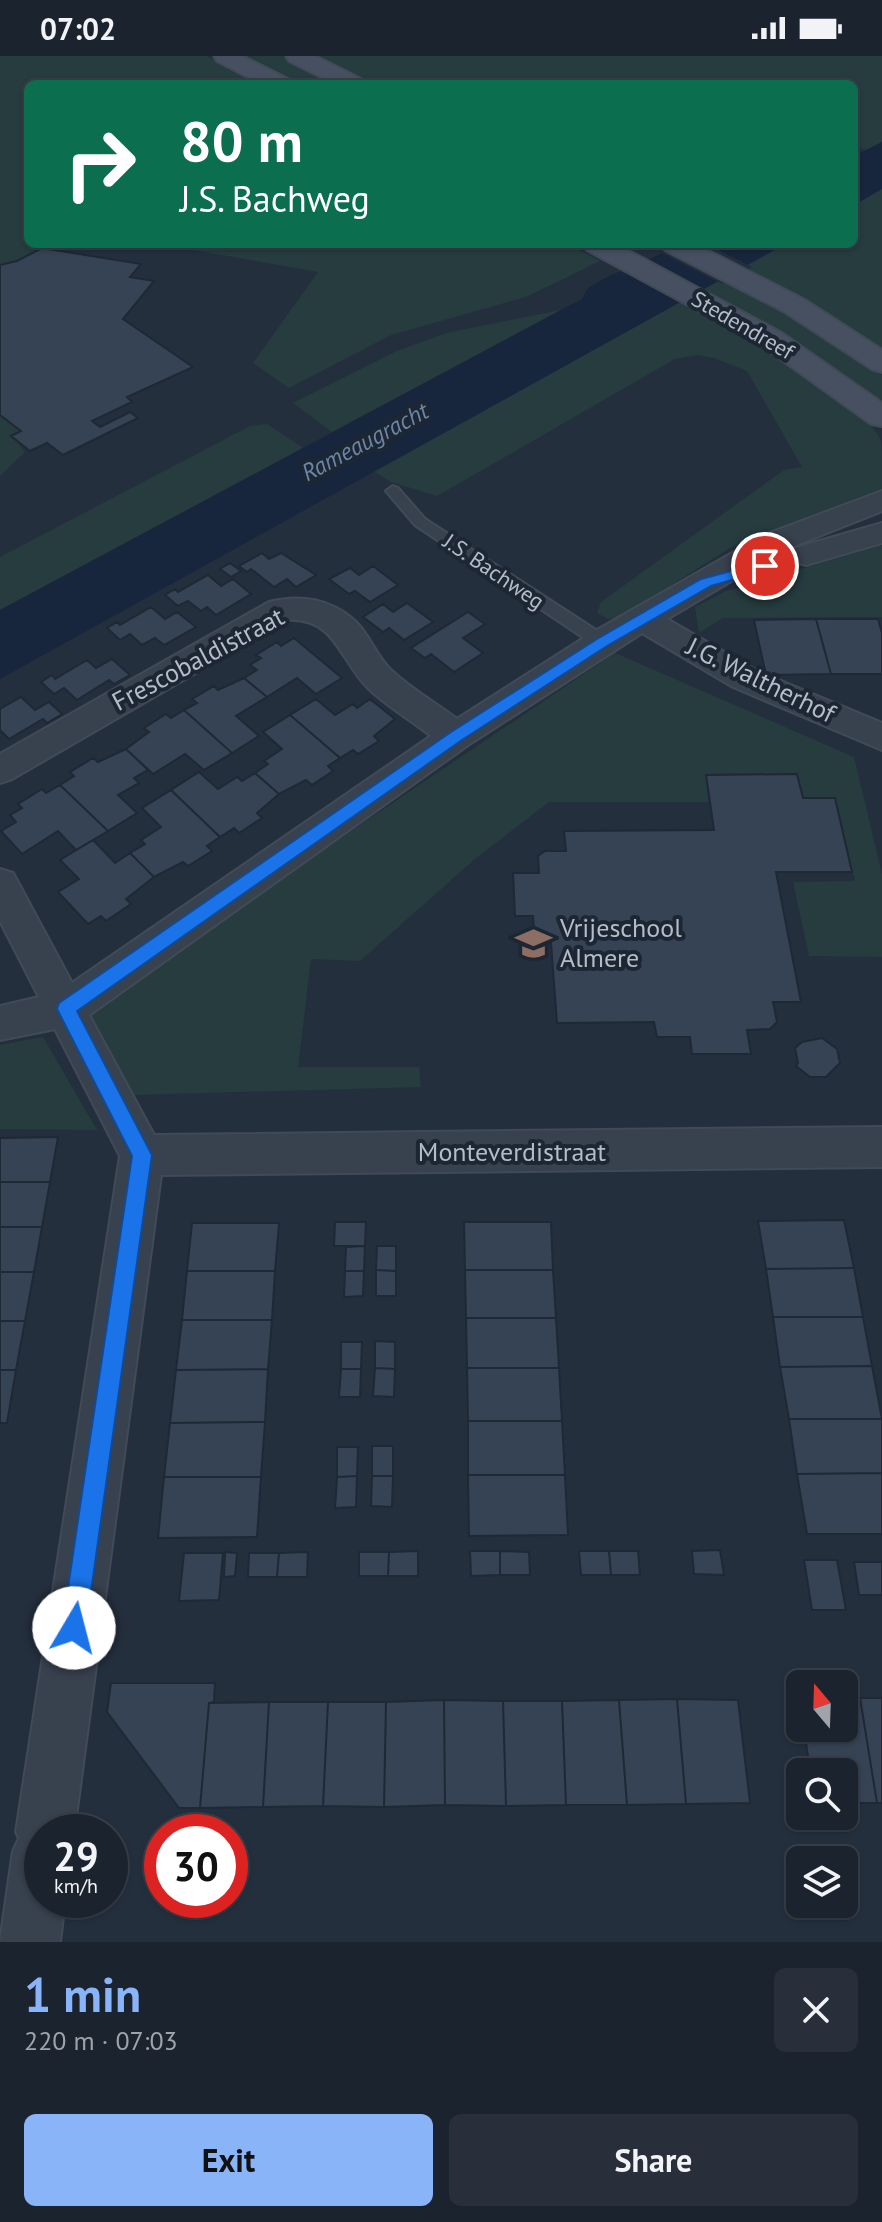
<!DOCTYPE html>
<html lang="en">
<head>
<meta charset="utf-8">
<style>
  body { margin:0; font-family:"PT Sans",sans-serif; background:#282f3a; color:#f1f3f6; height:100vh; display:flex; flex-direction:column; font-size:30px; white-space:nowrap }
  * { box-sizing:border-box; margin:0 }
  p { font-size:26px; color:#a0a4aa }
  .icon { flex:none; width:44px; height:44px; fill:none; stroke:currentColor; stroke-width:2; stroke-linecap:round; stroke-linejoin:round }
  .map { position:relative; height:1886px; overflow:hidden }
  .panel { display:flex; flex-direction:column; background:#1b232e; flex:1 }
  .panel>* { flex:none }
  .top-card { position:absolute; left:24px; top:24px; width:834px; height:168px; border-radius:12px; box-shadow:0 2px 6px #0004,0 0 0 2px #39404a; background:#0b6e4f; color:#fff; overflow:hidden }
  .needle { width:52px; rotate:341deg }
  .buttons { position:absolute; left:786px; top:1614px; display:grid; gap:16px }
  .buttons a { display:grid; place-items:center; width:72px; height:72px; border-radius:12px; background:#1b232e; box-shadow:0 2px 6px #0004,0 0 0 2px #39404a; font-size:40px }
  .speed { position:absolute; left:24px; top:1758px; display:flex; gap:16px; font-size:40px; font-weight:700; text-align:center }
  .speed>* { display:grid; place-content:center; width:104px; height:104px; border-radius:50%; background:#1b232e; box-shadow:0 2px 6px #0004,0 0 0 2px #39404a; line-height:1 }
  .speed small { font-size:20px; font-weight:400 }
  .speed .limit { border:12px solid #d22; background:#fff; color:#111 }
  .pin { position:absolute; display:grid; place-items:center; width:68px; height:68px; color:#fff; margin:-34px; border:4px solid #fff; border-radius:50%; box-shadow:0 2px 8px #0007 }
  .me { position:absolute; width:88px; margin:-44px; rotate:8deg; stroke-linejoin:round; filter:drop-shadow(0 0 6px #0008) }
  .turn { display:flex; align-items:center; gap:28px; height:168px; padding:0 24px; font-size:36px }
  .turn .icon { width:104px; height:104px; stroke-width:2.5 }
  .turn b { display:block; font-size:56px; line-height:68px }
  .round { display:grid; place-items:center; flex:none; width:84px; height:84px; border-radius:12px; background:#282f3a }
  .head { display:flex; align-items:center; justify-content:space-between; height:136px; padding:0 24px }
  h1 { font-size:48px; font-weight:800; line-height:60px; color:#8ab4f8 }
  .action { display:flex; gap:16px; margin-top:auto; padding:16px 24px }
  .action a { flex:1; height:92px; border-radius:12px; background:#8ab4f8; color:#111; font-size:32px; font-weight:800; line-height:92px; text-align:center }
  .action a+a { background:#282f3a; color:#f1f3f6 }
  .status { display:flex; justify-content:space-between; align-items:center; height:56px; padding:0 40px; background:#1b232e; direction:ltr }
  .status svg { height:22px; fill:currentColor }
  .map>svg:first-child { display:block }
  .green { fill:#263c3f }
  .water { fill:#17263c }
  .pier { fill:#242f3e }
  .building { fill:#364354; stroke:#1f2835; stroke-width:2 }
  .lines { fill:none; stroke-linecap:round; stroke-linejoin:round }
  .service-casing { stroke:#414a57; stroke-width:4 }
  .minor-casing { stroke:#414a57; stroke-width:4 }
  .secondary-casing { stroke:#414a57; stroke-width:4 }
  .service { fill:#38414e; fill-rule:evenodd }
  .minor { fill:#38414e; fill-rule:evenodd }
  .secondary { fill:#465061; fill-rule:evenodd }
  .route { fill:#1a73e8; stroke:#114b97; stroke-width:2 }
  .labels { text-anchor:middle; stroke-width:8; stroke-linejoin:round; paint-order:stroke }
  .far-street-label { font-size:22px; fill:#b4bcc9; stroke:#1d2633 }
  .far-water-label { font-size:24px; font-style:italic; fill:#6d86a8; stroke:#1d2633 }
  .street-label { font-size:26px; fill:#b4bcc9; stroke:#1d2633 }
  .poi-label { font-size:26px; fill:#b4bcc9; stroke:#1d2633; text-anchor:start }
</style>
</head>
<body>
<div class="status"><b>07:02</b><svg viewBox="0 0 49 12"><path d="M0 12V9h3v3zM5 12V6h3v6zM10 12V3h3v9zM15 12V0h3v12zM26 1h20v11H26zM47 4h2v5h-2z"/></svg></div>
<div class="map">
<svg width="882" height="1886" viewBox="0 0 882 1886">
  <rect width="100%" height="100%" fill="#242f3e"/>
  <path class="green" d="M0,0H207L262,28H28V188H46L0,242Z
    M242,0H282L339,28H297Z
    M311,0H882V86L866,94L854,90V28H368Z
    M882,133V298L744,211L785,188H854V149Z
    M160,188H568L600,205L526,241L391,279L289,332L253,307L318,216Z
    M726,221L774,248L882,319V348L776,278L702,234Z
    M680,246C718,265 867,350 881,384C882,397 882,419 882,433L874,440L730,492L622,560L608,563L597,557L601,546L784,414L802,411L747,315L714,302L697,299L675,303L437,440L391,426L373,415Z
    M561,254L332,376L293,347L397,295L446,277Z
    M0,357L28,378L17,386L25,396L0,420Z
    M267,368L303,392L0,554V501L250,370Z
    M882,489V561L723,562L699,577L695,551L726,535Z
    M615,597L854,701L882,818V901L809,900L793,826L855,825L835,742H803L797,718L706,719L710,746H549L476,802L360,905L311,903L298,1011H419L421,1031L134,1039L83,956Z
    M43,981L97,1074L0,1073V989Z"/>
  <path class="water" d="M882,86V133L854,149V100Z
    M684,188H785L0,623V554L561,254L582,243L588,232L607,221Z"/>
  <path class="pier" d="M674,188H706L752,211L722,228L658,195Z"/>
  <path class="building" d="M42,192L141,208L130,221L154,225L123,263L193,311L127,341L132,346L92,365L100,371L130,356L138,362L63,399L47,387L30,395L11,380L21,375L0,359V209L17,205Z
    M262,497L269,503L281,497L316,519L296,531L287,523L274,531L251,513L247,516L239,510Z
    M230,507L241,515L231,521L220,513Z
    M373,510L398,529L370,546L355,535L349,538L329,523L350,512L359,519Z
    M208,519L221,530L233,523L251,538L216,559L207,551L201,555L188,545L178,550L165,539L175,533L178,536Z
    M407,547L433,566L404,584L389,572L383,576L363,561L383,548L393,556Z
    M151,551L165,563L177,556L196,571L164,589L155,582L142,589L130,578L120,584L107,572L117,566L120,569Z
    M468,556L485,568L463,582L483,597L454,616L431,598L425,602L411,592Z
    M816,563L831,618L766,619L754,564Z
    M816,563H878L882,577V618H831Z
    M294,582L342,622L316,638L297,622L267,641L244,622L257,614L250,609L261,602L256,599L277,586L281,590Z
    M112,603L130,619L114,628L109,624L77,644L64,632L54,638L41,626L52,619L55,623L87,604L96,612Z
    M244,622L267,641L236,660L259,680L232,697L184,654L197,647L192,643L214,630L218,634Z
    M21,641L35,654L49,646L62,658L47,667L43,663L9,683L0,674V653Z
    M316,643L335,659L353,648L357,652L370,643L395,663L374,680L379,685L358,698L353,694L340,702L290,659Z
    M184,654L232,697L204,714L185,698L153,718L126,693L149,676L144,672L166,658L171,662Z
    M290,659L340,702L328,710L333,715L312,729L306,724L279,738L255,717L268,708L264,705L282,693L263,676Z
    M126,693L148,714L134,722L139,727L118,739L137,757L108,775L60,729L74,720L70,716L93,702L98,706Z
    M199,716L218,733L237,721L242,725L255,717L279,738L257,757L262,762L239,777L234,772L220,781L171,734Z
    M797,718L803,742H835L852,816H776L801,946H773L777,966L770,973L747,974L751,998H692L690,981H657L654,966L557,967L551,887H535L533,860H515L513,817H539L538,800L545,795H566L564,775L714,774L706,719Z
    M60,729L108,775L76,794L58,775L22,798L1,775L16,766L10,759L22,752L18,748L42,733L46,737Z
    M171,734L220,781L207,790L212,795L188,810L183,806L154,821L130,797L145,788L141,784L161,771L142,752Z
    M93,784L115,807L130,797L154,821L126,843L131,848L106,865L101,860L88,868L58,836L79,823L60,804Z
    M822,982L837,993L840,1007L826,1021H810L796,1010L798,1007L795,992L802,986Z
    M58,1081L50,1126H0V1082Z
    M0,1126H50L42,1171H0Z
    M844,1164L854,1212L766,1213L758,1165Z
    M335,1166H366L365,1190H334Z
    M464,1166H551L553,1214H465Z
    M192,1167H279L275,1215H187Z
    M0,1171H42L34,1216H0Z
    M365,1190L364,1215H345L346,1191Z
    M377,1190H396V1215L376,1214Z
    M854,1212L863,1261H773L766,1213Z
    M376,1214L396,1215V1240H376Z
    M465,1214H553L556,1262H466Z
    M187,1215H275L272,1264H182Z
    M345,1215H364L363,1240L344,1241Z
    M0,1216H34L25,1265H0Z
    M773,1261H863L872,1310L780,1311Z
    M466,1262H556L559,1312H467Z
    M182,1264H272L268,1313L176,1314Z
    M0,1265H25L16,1314H0Z
    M375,1285L395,1286V1313L375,1312Z
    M341,1286H362L361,1313H341Z
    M872,1310L882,1363H789L780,1311Z
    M375,1312L395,1313L394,1341L373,1340Z
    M467,1312H559L562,1365H468Z
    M268,1313L265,1366L170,1367L176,1314Z
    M341,1313H361L360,1341H339Z
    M0,1314H16L7,1367H0Z
    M789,1363H882V1417L797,1418Z
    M468,1365H562L565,1419H468Z
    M265,1366L261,1421H164L170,1367Z
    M372,1390H393V1420H372Z
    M337,1391H358L357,1420L337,1421Z
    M882,1417V1478H807L797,1418Z
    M468,1419H565L568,1479L469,1480Z
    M357,1420L356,1451L335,1452L337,1421Z
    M372,1420H393L392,1451L371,1450Z
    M164,1421H261L257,1481L158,1482Z
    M720,1494L724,1519L694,1518L692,1495Z
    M418,1495V1520H388L389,1496Z
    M470,1495H500V1519L471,1520Z
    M500,1495L529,1496L530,1519H500Z
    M579,1495H609L611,1519H581Z
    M609,1495H638L640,1519H611Z
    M225,1496L237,1497L235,1520L224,1521Z
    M308,1496L307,1521H277L279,1497Z
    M359,1496H389L388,1520H359Z
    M184,1497H223L219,1544L179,1545Z
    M249,1497H279L277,1521H248Z
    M804,1504H837L846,1554H812Z
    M854,1506H882V1539H859Z
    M111,1627H215L214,1646L209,1647L200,1752H179L107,1656Z
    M844,1642H860L877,1747H844V1716H810L804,1672H844Z
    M860,1642H882V1747H877Z
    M677,1643L686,1748L627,1749L619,1644Z
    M677,1643L738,1644L750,1747L686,1748Z
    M444,1644L445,1749L384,1751L386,1646Z
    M444,1644L503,1645L506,1750L445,1749Z
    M619,1644L627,1749H566L562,1645Z
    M503,1645H562L566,1749L506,1750Z
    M269,1646H328L323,1750L263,1751Z
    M269,1646L263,1751L200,1752L209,1647Z
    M328,1646H386L384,1751L323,1750Z"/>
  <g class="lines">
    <defs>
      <path id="service" d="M393,430L398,432L425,463L608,582V590H596L415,469L386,435Z"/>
      <path id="minor" d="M882,435V455L784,494L667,563L757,615L882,667V694L733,631L642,577L468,689L89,959L154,1079L882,1071V1111L161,1119L74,1776H42V1844H65L60,1886H0L13,1795L19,1782L16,1776L120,1100L55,973L0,984V950L39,941L0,865V813L13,817L72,927L431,680C411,664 385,649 367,631C340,604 335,561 287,564L12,723L0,727V698L269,546C300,538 331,543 355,565C370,579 377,602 392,615C411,633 436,647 457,663L590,578L762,480Z
        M882,467V487L806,509L795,506L791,499L795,492Z"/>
      <path id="secondary" d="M214,0H242L288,23L292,28H262L217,5Z
        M286,0H315L361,23L365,28H335L289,5Z
        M583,188H616L780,276L882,347V370L871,368L760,288L587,194Z
        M661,188H695L805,244L882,294V316L872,313L785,256L665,194Z"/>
    </defs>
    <use href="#service" class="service-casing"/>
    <use href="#minor" class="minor-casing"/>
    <use href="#secondary" class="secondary-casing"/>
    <use href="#service" class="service"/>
    <use href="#minor" class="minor"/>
    <use href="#secondary" class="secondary"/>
  </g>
  <path class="route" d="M765,506L770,507V513L711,530L607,590L462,684L77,955L152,1099L86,1572L83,1581L74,1584L65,1581L62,1572L132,1100L57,953L59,947L451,676L597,583L701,523Z"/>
  <defs>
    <symbol id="school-bare" viewBox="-9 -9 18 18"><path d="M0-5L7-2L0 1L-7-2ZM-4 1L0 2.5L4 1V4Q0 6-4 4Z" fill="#8d6e63" stroke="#1d2633" stroke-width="2.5" paint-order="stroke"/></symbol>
  </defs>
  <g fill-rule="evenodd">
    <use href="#school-bare" x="508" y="862" width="51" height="51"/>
  </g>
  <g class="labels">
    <g class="far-street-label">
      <text transform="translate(743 269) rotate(30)" y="8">Stedendreef</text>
      <text transform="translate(494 515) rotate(34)" y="8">J.S. Bachweg</text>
    </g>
    <g class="far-water-label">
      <text transform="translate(365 386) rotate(-28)" y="8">Rameaugracht</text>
    </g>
    <g class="street-label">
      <text transform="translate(198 603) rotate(-28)" y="9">Frescobaldistraat</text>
      <text transform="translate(761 624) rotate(26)" y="9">J.G. Waltherhof</text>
      <text x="512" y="1105">Monteverdistraat</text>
    </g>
    <g class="poi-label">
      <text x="560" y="881">Vrijeschool<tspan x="560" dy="30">Almere</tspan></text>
    </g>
  </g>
</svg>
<div class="buttons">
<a><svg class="needle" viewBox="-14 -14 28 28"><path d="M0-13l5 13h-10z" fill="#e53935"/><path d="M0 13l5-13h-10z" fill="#a0a4aa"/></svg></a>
<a><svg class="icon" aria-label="search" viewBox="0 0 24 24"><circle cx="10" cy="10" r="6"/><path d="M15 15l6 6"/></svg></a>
<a><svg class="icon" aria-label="layers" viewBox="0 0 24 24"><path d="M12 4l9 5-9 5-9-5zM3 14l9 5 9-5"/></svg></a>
</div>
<div class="speed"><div>29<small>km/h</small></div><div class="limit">30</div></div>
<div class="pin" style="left:765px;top:510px;background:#d93025"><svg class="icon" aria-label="arrive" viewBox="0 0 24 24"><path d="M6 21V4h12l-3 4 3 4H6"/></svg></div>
<svg class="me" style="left:74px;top:1572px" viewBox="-20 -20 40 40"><circle r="19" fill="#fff"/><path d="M0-13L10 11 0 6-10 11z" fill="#1a73e8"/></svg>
<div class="top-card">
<div class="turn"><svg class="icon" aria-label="right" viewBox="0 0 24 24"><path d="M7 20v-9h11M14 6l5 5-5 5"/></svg><div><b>80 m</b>J.S. Bachweg</div></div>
</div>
</div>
<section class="panel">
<div class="head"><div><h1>1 min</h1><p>220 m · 07:03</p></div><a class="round"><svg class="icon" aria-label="close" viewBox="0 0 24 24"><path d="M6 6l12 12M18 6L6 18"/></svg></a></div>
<div class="action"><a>Exit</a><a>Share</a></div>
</section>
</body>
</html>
